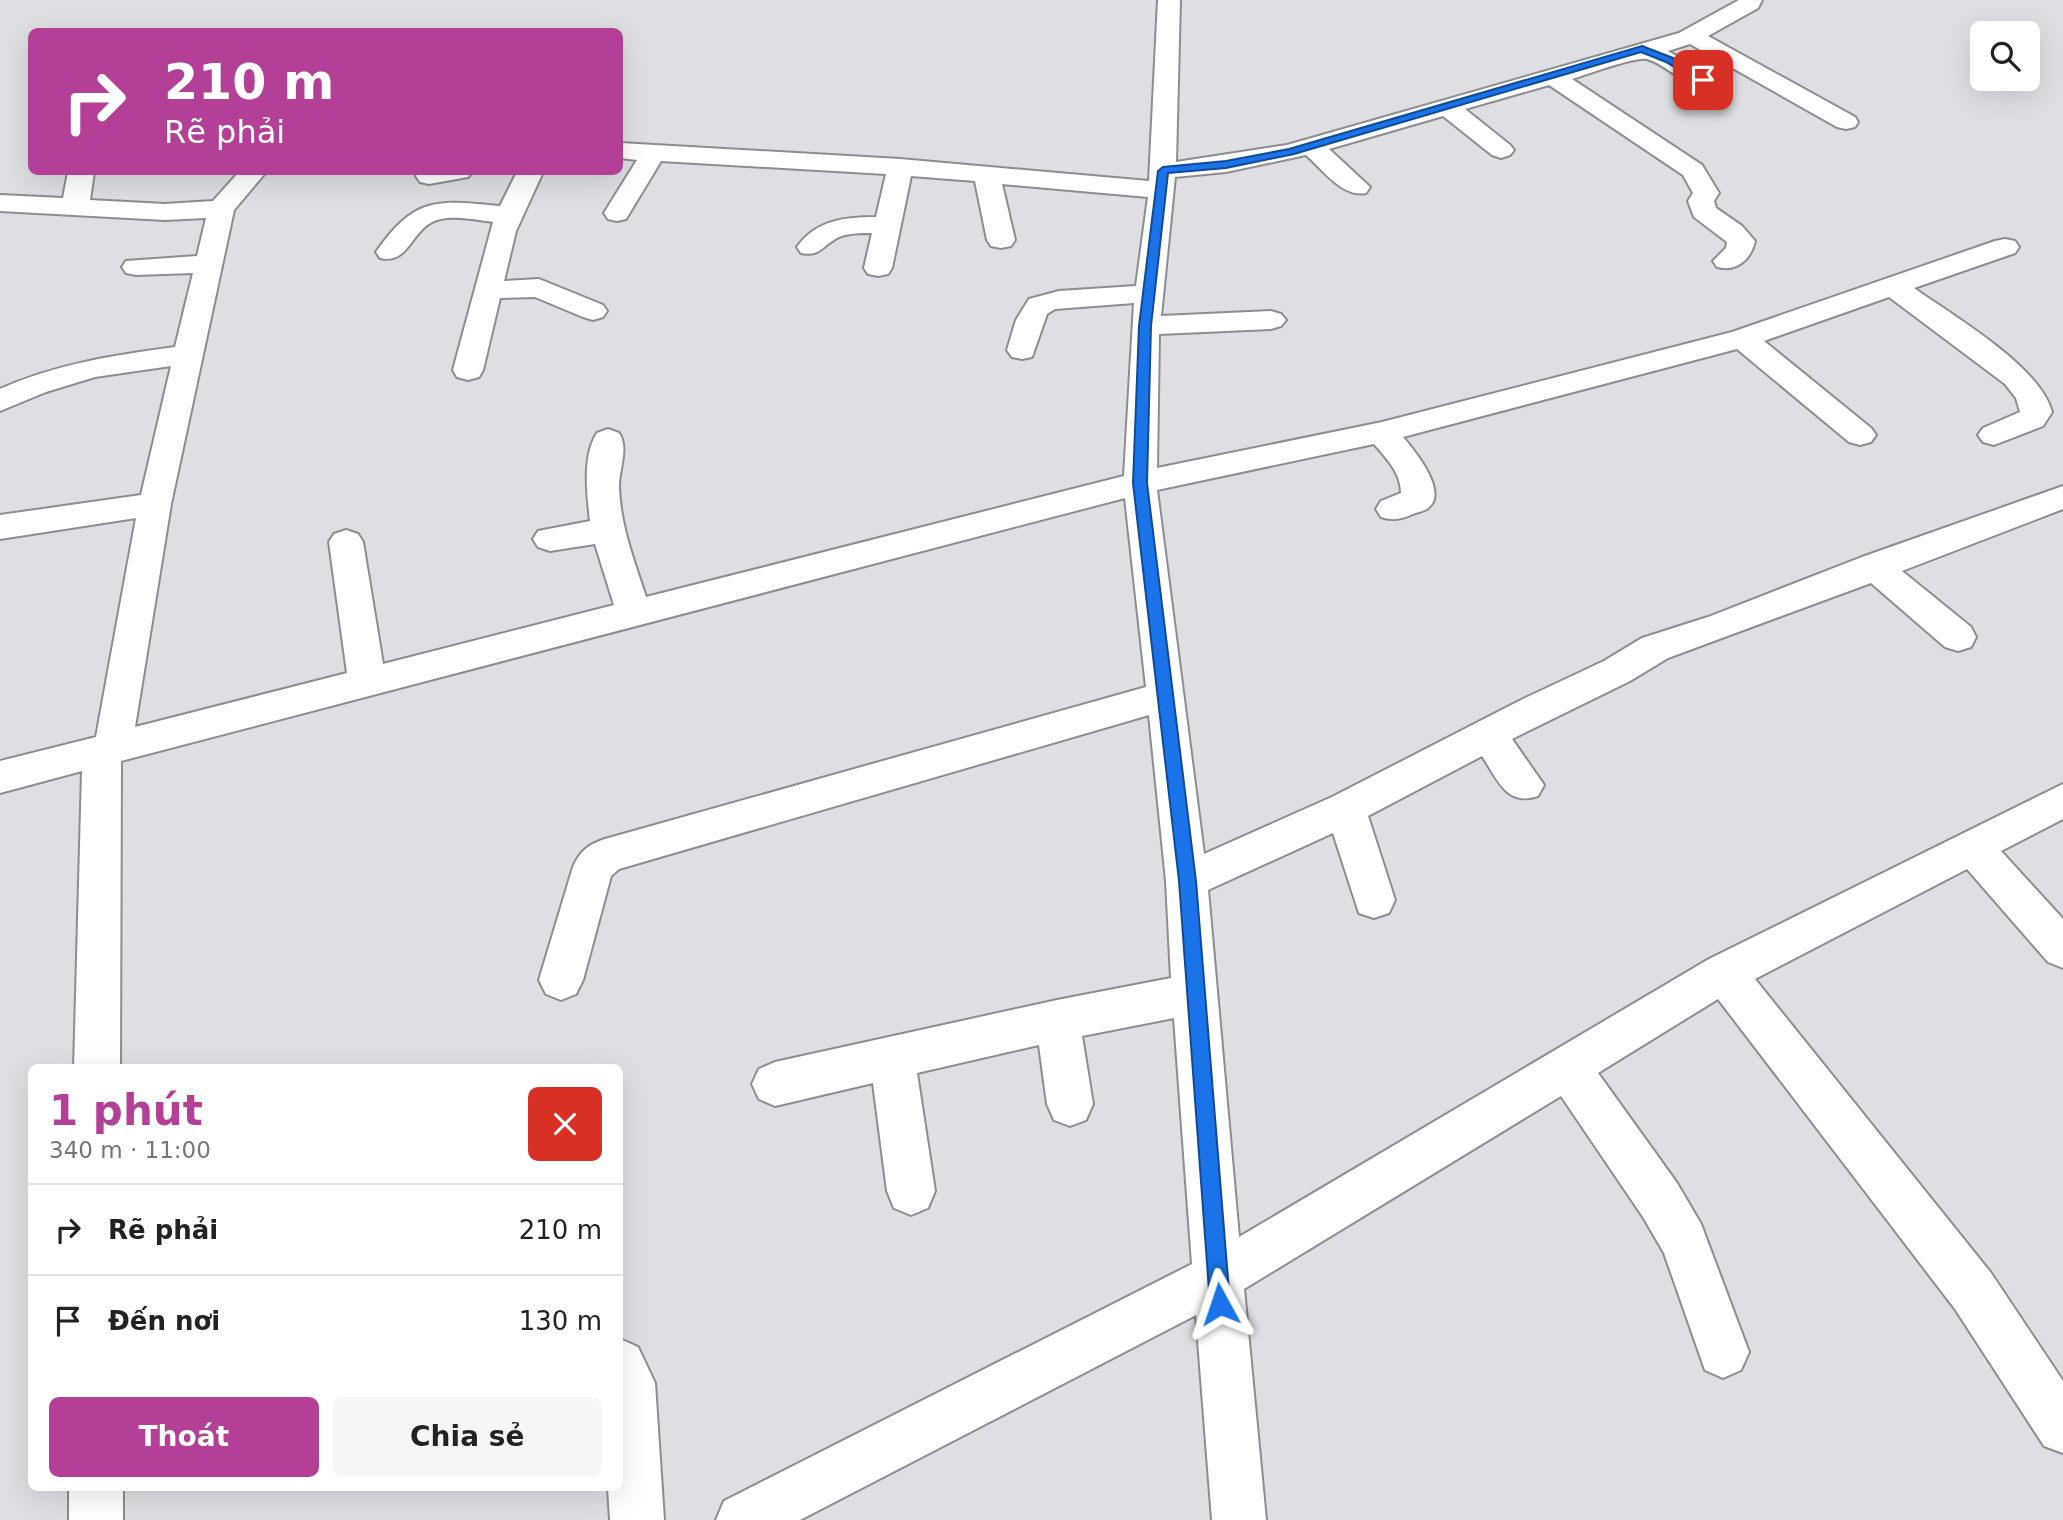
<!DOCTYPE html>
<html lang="vi">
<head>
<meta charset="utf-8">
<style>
  body { margin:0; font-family:"DejaVu Sans",sans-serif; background:#f6f6f6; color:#222; height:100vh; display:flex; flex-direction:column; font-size:26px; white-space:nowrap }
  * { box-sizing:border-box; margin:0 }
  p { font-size:23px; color:#767676 }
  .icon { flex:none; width:38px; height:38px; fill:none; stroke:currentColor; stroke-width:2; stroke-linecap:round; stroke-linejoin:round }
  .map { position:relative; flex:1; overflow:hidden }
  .side { position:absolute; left:28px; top:1064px; width:595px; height:427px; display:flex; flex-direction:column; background:#fff; border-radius:10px; box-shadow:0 7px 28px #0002 }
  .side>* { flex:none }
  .top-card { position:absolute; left:28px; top:28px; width:595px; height:147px; border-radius:10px; box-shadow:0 7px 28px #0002; background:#b33f97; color:#fff; overflow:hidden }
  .tools { position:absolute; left:1970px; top:21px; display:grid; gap:14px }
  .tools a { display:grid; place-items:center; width:70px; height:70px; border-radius:10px; background:#fff; box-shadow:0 7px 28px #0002; font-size:35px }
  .pin { position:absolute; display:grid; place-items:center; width:60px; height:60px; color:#fff; margin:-30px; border-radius:14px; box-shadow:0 4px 10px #0006 }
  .me { position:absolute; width:77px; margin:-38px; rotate:355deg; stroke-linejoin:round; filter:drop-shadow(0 0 5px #0008) }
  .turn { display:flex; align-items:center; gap:24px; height:147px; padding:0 21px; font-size:32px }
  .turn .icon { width:91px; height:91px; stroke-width:2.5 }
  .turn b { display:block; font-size:49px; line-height:60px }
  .round { display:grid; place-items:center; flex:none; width:74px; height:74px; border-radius:10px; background:#f6f6f6 }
  .summary { display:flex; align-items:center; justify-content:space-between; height:119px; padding:0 21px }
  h1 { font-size:42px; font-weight:700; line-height:52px; color:#b33f97 }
  .cta { display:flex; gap:14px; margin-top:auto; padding:14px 21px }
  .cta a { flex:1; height:80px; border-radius:10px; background:#b33f97; color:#fff; font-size:28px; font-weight:700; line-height:80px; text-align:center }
  .cta a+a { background:#f6f6f6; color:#222 }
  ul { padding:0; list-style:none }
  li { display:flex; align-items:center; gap:21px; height:91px; padding:0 21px; border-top:2px solid #e0e0e0 }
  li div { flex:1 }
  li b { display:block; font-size:26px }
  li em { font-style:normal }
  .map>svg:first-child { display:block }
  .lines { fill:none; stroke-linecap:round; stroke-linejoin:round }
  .minor-casing { stroke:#8c8d91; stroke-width:4 }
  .minor { fill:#fff; fill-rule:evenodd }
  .route { fill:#1a73e8; stroke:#114b97; stroke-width:2 }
</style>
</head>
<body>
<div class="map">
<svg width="2063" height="1520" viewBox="0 0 2063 1520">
  <rect width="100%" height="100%" fill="#dedfe3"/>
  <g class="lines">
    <defs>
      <path id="minor" d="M1158,0H1180L1176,162L1287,145L1679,33L1739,0H1762L1758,8L1708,36L1855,117L1858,122L1855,127L1846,129L1837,127L1690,44L1668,51L1711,76L1715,81L1711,86C1688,92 1669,65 1647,59C1636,56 1585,75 1572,79L1702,165L1719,193L1714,201L1716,208L1742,226L1755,241C1751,260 1736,272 1717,267L1713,261L1726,248L1727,242L1694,217L1688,201L1693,193L1683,175L1549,85L1465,109L1510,145L1514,150L1510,155L1501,158L1492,155L1443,116L1329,149L1370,187L1366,193C1343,198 1323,170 1306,155L1226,172L1175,177L1161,316L1271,311L1281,314L1286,320L1281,326L1271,329L1159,334L1157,468L1382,422L1732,332L1995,241L2005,239L2015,241L2019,247L2015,253L1914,288C1953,316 2040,366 2052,412L2043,426L1994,445L1983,442L1978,435L1983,428L2020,412L2016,398L2005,384L1889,297L1764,341L1871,428L1876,435L1871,442L1860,445L1849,442L1737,349L1403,437C1414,450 1449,492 1428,508C1425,511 1417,512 1413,514C1401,519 1394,521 1381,517L1376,509L1381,501L1401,493C1401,473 1387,459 1374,444L1157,490L1204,854L1332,797L1521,700L1604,661L1642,638L1708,617L1862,557L2063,486V509L1902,571L1971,627L1976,637L1971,647L1958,651L1945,647L1871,583L1668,658L1630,681L1512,739L1544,785L1538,796C1506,807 1497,778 1482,756L1368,816L1395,900L1389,913L1374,918L1359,913L1333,833L1208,890L1239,1237L1709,959L2063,784V819L2001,851L2063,919V968L2048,962L1967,869L1755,979L1991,1273L2063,1381V1453L2044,1446L1955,1309L1718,999L1598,1073L1677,1183L1701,1224L1749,1352L1741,1370L1723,1378L1705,1370L1664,1253L1643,1217L1561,1096L1244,1289L1266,1520H1212L1196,1315L800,1520H716L724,1501L1192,1264L1174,1018L1082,1036L1093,1104L1086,1120L1070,1126L1054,1120L1047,1104L1039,1045L917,1073L935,1191L928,1208L911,1215L894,1208L887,1191L873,1083L775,1106L759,1099L752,1084L759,1069L775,1062L1057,1000L1171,978L1166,881L1149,715L619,869L611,876L583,980L576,994L561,1000L546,994L539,980L573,867C580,851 589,844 605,839L1146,687L1125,498L121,761L120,1068H74L82,771L0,793V761L96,737L136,518L0,539V515L141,495L171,366L95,377L46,392L0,411V389C56,364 115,355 175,347L193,273L136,275L126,273L122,267L126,261L197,256L206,218L165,220L0,211V195L63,198L68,172H94L90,200L165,204L213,201L239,172H266L234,210L171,504L135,727L347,673L329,542L334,534L346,530L358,534L363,542L383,664L614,605L595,544L550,551L538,547L533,539L538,531L590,521C587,494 582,456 597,433L608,429L619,433C629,448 619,469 619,486C620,525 634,560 646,597L1124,476L1134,303L1055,309L1047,314L1032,357L1022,359L1012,357L1007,350L1016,320L1029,299L1059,291L1136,286L1148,197L1002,184L1015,240L1011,246L1001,248L991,246L987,240L975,181L911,176L892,268L888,274L878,276L868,274L864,268L872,233C860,233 847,233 837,238C822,246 820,257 801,253L797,247C816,220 845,217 876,217L886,174L661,161L626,219L617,221L608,219L604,213L637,160L620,158V143L900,159L1149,181Z
        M419,172H472L468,177L429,184L420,182L416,176Z
        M517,172H543L516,231L504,281L539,279L603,305L607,311L603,317L593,320L583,317L535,297L500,298L483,370L479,377L468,380L457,377L453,370L493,222C476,220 453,215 437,220C411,228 410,265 380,258L376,252C415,196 437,200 500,206Z
        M620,1339L638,1347L655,1383L664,1520H610L608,1488H620Z
        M69,1488H123V1520H69Z"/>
    </defs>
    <use href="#minor" class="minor-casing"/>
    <use href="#minor" class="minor"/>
  </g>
  <path class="route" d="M1642,46L1673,58L1708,80L1700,83L1666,62L1641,52L1294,154L1226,168L1168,173L1151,326L1147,483L1196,881L1230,1304L1227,1312L1220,1315L1213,1312L1210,1304L1179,881L1133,483L1139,326L1158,171L1163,167L1226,161L1289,149Z"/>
</svg>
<div class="tools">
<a><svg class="icon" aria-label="search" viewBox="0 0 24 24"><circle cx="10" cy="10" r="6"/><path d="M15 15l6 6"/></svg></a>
</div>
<div class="pin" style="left:1703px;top:80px;background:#d93025"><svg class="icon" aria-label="arrive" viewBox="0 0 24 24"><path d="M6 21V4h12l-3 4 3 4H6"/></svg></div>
<svg class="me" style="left:1220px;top:1304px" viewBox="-20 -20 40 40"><path d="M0-17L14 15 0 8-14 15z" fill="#1a73e8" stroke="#fff" stroke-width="4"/></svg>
<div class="top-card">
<div class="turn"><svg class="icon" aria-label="right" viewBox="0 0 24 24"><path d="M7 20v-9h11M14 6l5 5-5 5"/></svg><div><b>210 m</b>Rẽ phải</div></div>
</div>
<section class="side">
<div class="summary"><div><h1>1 phút</h1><p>340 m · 11:00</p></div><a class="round" style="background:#d93025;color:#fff"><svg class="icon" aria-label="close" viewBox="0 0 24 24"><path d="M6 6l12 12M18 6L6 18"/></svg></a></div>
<ul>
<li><svg class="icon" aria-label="right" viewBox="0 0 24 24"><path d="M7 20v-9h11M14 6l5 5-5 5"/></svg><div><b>Rẽ phải</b></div><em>210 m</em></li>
<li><svg class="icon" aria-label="arrive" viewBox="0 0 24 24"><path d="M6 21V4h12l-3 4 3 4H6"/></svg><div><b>Đến nơi</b></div><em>130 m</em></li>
</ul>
<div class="cta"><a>Thoát</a><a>Chia sẻ</a></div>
</section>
</div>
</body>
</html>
